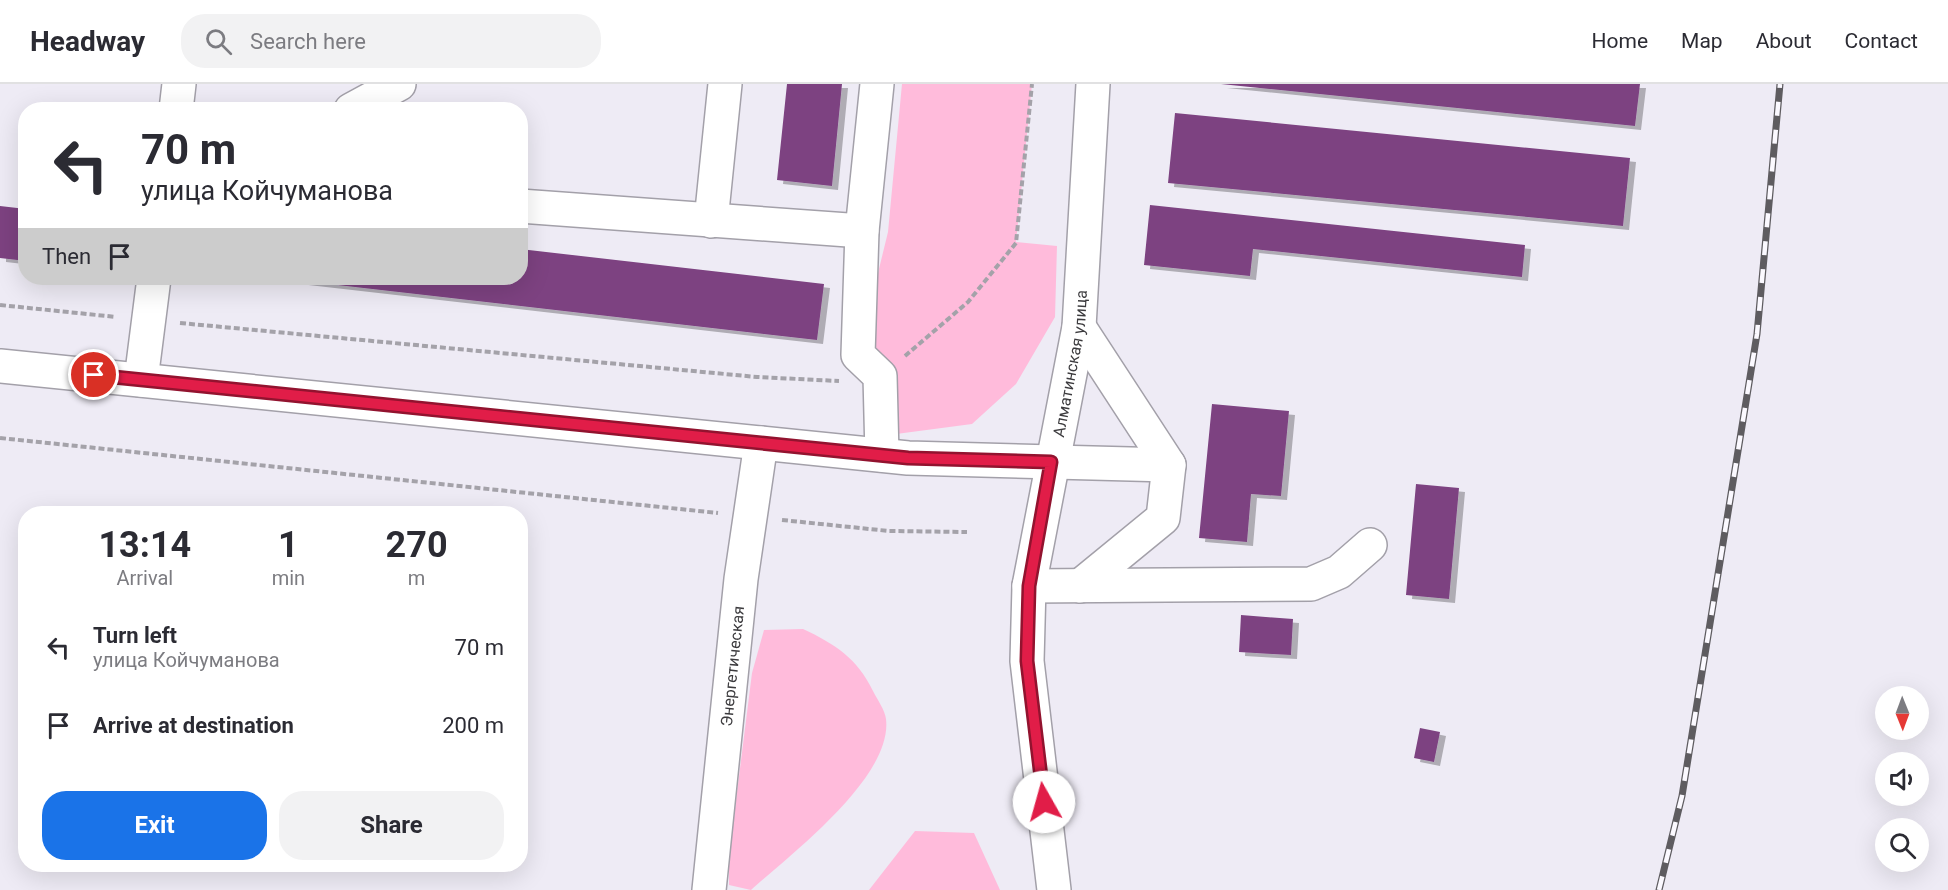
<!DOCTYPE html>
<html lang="en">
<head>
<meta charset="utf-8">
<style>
  body { margin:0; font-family:Roboto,sans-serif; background:#f2f2f3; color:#2b2b33; height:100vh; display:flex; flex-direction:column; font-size:22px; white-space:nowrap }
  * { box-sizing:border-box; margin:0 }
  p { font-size:20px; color:#7c7c81 }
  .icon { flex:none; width:33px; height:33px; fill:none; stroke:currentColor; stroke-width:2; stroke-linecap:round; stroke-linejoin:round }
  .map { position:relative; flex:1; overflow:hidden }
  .drawer { position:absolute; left:18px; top:422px; width:510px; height:366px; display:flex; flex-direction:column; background:#fff; border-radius:24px; box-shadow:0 6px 24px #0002 }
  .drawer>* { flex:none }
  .top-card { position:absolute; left:18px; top:18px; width:510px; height:183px; border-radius:24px; box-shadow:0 6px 24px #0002; background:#fff; color:#2b2b33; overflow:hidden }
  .needle { width:39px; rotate:179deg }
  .fabs { position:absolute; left:1875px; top:602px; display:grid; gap:12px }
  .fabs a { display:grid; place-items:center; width:54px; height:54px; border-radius:50%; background:#fff; box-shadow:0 6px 24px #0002; font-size:30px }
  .pin { position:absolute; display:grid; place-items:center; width:51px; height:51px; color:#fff; margin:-26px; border:3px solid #fff; border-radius:50%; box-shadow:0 2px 6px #0007 }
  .me { position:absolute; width:66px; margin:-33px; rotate:353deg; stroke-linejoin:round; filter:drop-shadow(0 0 4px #0008) }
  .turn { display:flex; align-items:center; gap:21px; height:126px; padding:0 24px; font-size:27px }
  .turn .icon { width:78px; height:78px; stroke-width:2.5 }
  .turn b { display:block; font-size:42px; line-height:51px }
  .then { display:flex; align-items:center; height:57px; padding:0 24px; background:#0003; gap:12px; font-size:22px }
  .eta { display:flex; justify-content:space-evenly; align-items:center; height:102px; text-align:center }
  .eta b { font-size:36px; font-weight:700; line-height:42px }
  .cta { display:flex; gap:12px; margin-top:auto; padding:12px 24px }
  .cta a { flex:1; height:69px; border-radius:24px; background:#1a73e8; color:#fff; font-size:24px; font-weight:700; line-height:69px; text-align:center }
  .cta a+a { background:#f2f2f3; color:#2b2b33 }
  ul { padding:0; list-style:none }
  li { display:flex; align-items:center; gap:18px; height:78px; padding:0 24px }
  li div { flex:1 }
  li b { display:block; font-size:22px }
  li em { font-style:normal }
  header { display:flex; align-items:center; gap:36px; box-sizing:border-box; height:84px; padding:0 30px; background:#fff; border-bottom:2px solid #e1e1e2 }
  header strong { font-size:28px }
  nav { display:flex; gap:33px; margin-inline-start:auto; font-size:21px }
  .search { width:420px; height:54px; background:#f2f2f3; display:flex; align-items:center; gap:15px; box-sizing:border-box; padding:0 21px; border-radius:24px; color:#7c7c81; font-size:22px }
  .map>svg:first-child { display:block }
  .green { fill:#ffbbdb }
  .building { fill:#7d4381; filter:url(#shadow) }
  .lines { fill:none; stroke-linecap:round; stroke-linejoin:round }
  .minor-casing { stroke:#a3a0a9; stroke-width:36 }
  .path { stroke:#a4a2a9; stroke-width:4; stroke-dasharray:6 3; stroke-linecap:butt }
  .minor { stroke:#fff; stroke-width:33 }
  .rail-casing { stroke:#5e5c60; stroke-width:7 }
  .rail { stroke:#fbf9ff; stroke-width:4.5; stroke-dasharray:14; stroke-linecap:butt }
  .route-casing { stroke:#92132f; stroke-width:15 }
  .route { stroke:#e11d48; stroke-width:10 }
  .labels { text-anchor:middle; stroke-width:6; stroke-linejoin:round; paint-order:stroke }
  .street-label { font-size:16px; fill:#3c3b3e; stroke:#fbf9ff }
</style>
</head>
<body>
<header>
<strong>Headway</strong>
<div class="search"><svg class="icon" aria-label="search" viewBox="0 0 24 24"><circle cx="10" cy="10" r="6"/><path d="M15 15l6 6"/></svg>Search here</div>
<nav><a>Home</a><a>Map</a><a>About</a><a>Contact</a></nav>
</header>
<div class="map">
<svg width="1948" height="806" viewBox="0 0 1948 806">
  <defs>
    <filter id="shadow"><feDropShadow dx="6" dy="4" stdDeviation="0" flood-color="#0004"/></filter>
  </defs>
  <rect width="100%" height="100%" fill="#eeebf5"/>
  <path class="green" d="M902,0H1032L1016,158L1057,162L1055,233L1016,300L972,340L881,352L858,271L888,148Z
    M803,545C835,560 857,574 873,607C877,615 885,626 886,635C893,693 791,770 751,806L729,801V772L752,589L764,546Z
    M915,747L974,749L1000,806H869Z"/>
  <path class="building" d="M787,0H842L832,102L777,96Z
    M1221,0H1640L1635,42Z
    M1175,29L1630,74L1623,142L1168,99Z
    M1150,121L1525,161L1522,193L1253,165L1250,192L1144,181Z
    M0,122L26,125V177L0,174Z
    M520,165L824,200L817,256L285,195L520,194Z
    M1212,320L1289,327L1281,412L1251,410L1247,458L1199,454Z
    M1416,400L1459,404L1449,515L1406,511Z
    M1241,531L1293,535L1291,571L1239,568Z
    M1420,644L1440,648L1434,678L1414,674Z"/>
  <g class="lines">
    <defs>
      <g id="minor">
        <path d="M877,0L862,147L858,271L880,292L882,371"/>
        <path d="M176,26L179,0"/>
        <path d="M351,26L399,0"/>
        <path d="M520,122L862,147"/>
        <path d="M711,137L725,0"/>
        <path d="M1079,243L1169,381L1163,434L1080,502"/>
        <path d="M0,282L908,374L1169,381"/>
        <path d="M141,296L154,194"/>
        <path d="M1029,502L1311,500L1339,488L1370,461"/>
        <path id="s1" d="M709,806L741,495L761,359"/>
        <path id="s2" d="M1054,806L1027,577L1029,502L1079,243L1093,0"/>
      </g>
    </defs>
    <use href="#minor" class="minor-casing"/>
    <path class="path" d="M0,221L116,233
      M180,239L757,293L839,297
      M905,272L968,218L1016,159L1032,0
      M0,354L718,429
      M782,436L889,447L967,448"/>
    <use href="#minor" class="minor"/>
    <defs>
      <path id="rail" d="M1659,806L1682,712L1757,250L1780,0"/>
    </defs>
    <use href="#rail" class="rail-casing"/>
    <use href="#rail" class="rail"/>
  </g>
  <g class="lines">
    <defs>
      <path id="route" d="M94,291L908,374L1051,378L1029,502L1027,577L1044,718"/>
    </defs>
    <use href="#route" class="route-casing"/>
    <use href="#route" class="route"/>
  </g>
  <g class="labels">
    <g class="street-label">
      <text dy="6" stroke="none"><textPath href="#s2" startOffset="532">Алматинская улица</textPath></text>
      <text dy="6" stroke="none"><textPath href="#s1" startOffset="225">Энергетическая</textPath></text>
    </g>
  </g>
</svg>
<div class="fabs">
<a><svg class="needle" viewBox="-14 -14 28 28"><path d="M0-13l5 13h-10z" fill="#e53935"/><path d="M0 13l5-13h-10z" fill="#7c7c81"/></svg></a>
<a><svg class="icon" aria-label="sound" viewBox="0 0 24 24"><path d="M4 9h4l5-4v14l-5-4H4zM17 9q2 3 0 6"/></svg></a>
<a><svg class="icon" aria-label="search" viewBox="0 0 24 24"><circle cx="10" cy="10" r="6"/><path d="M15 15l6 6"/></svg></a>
</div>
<div class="pin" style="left:94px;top:291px;background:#d93025"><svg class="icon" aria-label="arrive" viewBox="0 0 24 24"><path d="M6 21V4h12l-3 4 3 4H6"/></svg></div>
<svg class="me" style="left:1044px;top:718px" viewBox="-20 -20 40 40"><circle r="19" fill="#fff"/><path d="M0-13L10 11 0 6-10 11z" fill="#e11d48"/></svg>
<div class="top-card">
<div class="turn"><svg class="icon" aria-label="left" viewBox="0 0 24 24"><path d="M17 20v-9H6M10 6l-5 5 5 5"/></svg><div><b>70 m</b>улица Койчуманова</div></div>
<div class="then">Then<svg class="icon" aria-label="arrive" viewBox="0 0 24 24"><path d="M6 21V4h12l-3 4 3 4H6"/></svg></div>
</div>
<section class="drawer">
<div class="eta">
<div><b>13:14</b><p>Arrival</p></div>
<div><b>1</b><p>min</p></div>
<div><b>270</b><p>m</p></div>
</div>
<ul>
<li><svg class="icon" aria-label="left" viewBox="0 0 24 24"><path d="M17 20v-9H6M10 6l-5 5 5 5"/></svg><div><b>Turn left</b><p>улица Койчуманова</p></div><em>70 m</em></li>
<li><svg class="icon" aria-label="arrive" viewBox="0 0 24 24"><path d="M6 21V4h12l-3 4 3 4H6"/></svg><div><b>Arrive at destination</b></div><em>200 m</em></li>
</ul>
<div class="cta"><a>Exit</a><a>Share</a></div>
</section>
</div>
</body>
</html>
